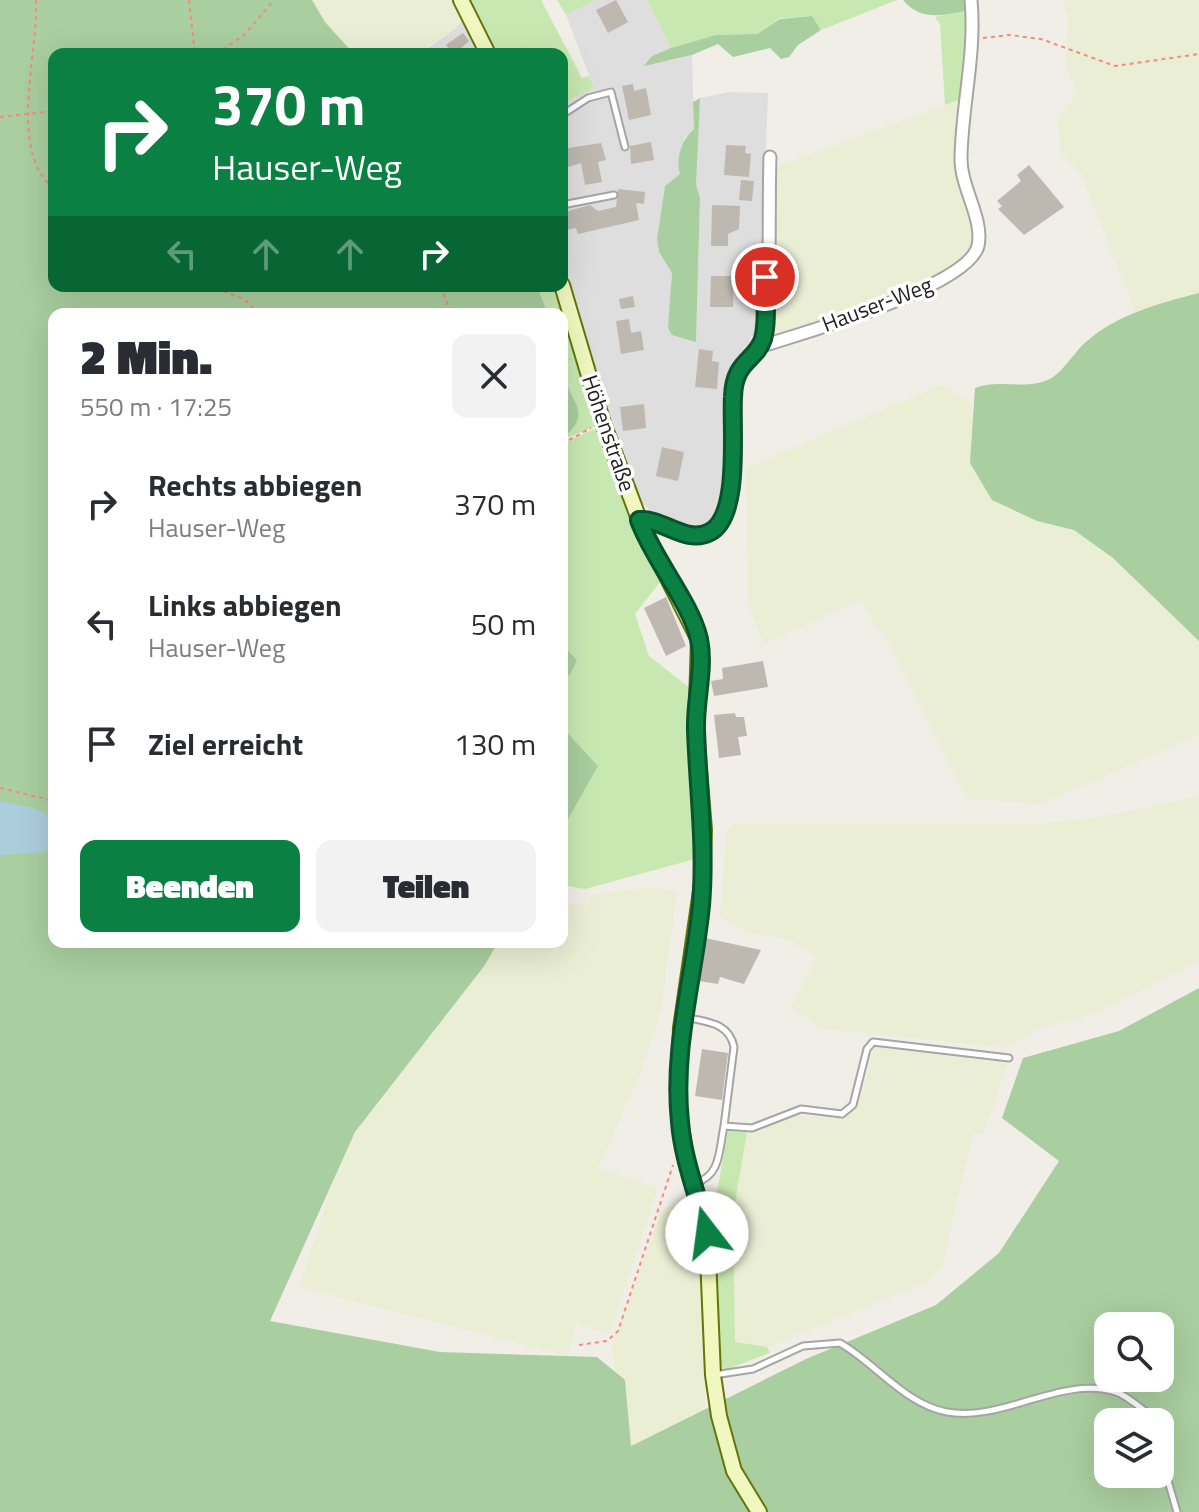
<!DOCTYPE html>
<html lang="de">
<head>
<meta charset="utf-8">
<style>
  body { margin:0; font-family:"Titillium Web",sans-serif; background:#f2f2f3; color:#2b2b33; height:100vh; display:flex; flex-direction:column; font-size:30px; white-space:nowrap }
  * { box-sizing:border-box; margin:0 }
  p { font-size:26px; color:#7c7c81 }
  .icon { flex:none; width:44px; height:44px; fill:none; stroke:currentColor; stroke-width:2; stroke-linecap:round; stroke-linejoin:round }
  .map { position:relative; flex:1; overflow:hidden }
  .side { position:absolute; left:48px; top:308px; width:520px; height:640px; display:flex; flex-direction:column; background:#fff; border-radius:16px; box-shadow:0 8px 32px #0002 }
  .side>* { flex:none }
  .top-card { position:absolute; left:48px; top:48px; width:520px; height:244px; border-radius:16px; box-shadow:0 8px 32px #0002; background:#0b8043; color:#fff; overflow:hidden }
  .buttons { position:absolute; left:1094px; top:1312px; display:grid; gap:16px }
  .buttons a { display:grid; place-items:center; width:80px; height:80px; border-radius:16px; background:#fff; box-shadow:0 8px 32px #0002; font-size:40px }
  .pin { position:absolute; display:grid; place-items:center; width:68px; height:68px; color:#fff; margin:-34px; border:4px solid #fff; border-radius:50%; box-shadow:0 2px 8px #0007 }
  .me { position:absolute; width:88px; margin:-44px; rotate:345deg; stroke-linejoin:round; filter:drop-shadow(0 0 6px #0008) }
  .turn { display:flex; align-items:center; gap:28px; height:168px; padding:0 32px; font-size:36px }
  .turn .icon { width:104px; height:104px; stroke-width:2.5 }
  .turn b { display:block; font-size:56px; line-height:68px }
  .lanes { display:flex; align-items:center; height:76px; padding:0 32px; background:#0003; justify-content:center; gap:40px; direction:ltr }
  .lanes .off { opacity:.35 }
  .round { display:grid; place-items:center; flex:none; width:84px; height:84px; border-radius:16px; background:#f2f2f3 }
  .headline { display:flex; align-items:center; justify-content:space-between; height:136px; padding:0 32px }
  h1 { font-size:48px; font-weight:800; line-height:60px }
  .button { display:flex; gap:16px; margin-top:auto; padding:16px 32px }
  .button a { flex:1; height:92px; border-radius:16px; background:#0b8043; color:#fff; font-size:32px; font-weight:800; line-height:92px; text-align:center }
  .button a+a { background:#f2f2f3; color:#2b2b33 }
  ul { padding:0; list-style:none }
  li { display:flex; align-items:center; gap:24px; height:120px; padding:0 32px }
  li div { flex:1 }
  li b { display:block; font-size:30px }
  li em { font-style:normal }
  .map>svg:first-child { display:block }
  .residential { fill:#dfdede }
  .farmland { fill:#eaeed4 }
  .grass { fill:#c8e8b1 }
  .forest { fill:#a9ce9f; fill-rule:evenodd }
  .water { fill:#abcddc }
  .building { fill:#beb8b1 }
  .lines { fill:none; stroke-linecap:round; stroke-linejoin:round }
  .lane-casing { stroke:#a5a5a5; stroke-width:9 }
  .street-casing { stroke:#a5a5a5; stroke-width:15 }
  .secondary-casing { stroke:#62760a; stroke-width:18 }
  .path { stroke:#f48c76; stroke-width:2; stroke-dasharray:4 4; stroke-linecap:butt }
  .lane { stroke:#fff; stroke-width:5 }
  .street { stroke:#fff; stroke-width:11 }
  .secondary { stroke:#f0f7bf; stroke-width:14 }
  .route-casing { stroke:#07532c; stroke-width:20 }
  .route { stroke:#0b8043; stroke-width:14 }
  .labels { text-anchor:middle; stroke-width:7; stroke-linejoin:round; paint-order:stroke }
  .street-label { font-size:22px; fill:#212121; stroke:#fff }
</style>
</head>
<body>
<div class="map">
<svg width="1199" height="1512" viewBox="0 0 1199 1512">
  <rect width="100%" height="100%" fill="#f1eee8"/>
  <path class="residential" d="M596,0H647L671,48L652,56L669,61L692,55L694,129L685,137L680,174L665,186L657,239L659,252L672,273L671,289L696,342L700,198L696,184V150L700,98L729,92L768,93L759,336H751L749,347L731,375L723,505L717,519L704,529L686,528L657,518L635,495L562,270V104L594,88L566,15Z
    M464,18L482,54H420L456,28Z"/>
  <path class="farmland" d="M312,0H454L464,18L456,28L415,54H354L325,22Z
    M1063,0H1199V293L1135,311L1081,174L1061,154L1058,120L1077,91L1065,65L1068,22Z
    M964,98L958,177L975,231L973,249L963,253L962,260L954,266L915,288L795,329L772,333L768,327L774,167Z
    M941,385L971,403L974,427L970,439L1010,511L1074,530L1113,558L1199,641V735L1041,804L967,799L883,631L874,626L862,600L763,644L748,601L746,468Z
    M1199,796V961L1095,1014L1038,1029L1008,1048L823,1029L791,1008L817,957L791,940L748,933L720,917L726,832L735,823H1046L1101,817Z
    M656,887L677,892L661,1010L639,1077L598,1168L658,1188L609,1334L576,1324L567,1356L299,1287L345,1146L485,965L498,942H562V902L586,906L592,894Z
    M874,1047L1008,1063L983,1135L973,1134L942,1267L928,1282L767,1347L735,1343L733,1215L747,1132L761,1130L795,1115L837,1119L851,1113L860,1100Z
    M696,1204L704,1249L707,1308L705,1408L630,1446L625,1380L615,1371L612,1346L661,1212L669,1206Z"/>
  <path class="grass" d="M468,0H541L582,78L589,76L594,88L562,104V54H493Z
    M557,0H596L566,15Z
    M647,0H897L821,30L812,16L780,18L757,34L716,35L671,48Z
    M968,10L964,98L945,105L940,24L935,17Z
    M537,286H556L598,425L562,440C589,410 575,411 565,378C560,359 562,334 562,314H548Z
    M599,427L624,502L660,582L635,614L649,656L690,688L698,832L695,859L585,889L562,885V830L597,766L562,727V677L570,675L577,660L562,644V444Z
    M728,1131L747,1132L733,1215L735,1342L767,1347L770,1353L725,1370L717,1361L712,1233L716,1231V1197Z"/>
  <path class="forest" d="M0,0H312L325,22L354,54H54V286H537L548,314H54V942H498L485,965L355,1132L270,1321L440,1352L597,1357L625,1380L631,1446L806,1359L936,1305L999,1253L1059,1161L1002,1118L1023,1058L1119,1031L1199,988V1512H0ZM1108,1326H1160V1378H1108ZM1108,1422H1160V1474H1108Z
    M903,0H967L968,10C944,16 920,21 903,0Z
    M812,16L821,30L798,45L789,57L781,59L770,48L733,57L718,44L692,55L644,66L652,56L671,48L716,35L757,34L780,19Z
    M700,98L696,184L700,198L696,342L672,335L668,328L672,273L659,252L657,239L665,186L680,174C675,159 682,139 694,129L693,102Z
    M1199,293V641L1113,558L1074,530L1037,521L992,500L970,463L975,388C1000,378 1030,392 1053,377C1065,369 1075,351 1087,341C1120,313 1158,304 1199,293Z
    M562,348C566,357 563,365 565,374C569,404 595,411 562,439Z
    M562,644L577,660L570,675L562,677Z
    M562,727L598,766L562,830Z"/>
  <path class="water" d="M0,801C34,809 54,804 54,843L45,852L0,855Z"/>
  <path class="building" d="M616,0L628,22L608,33L596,10Z
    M463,33L469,41L461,48L466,54H453L446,45Z
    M633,84L634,91L646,88L651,115L629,120L622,86Z
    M651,142L654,160L631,164L630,146Z
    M601,143L606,160L598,162L602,182L585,185L581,163L565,168L562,149Z
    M726,145L746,146L745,153L751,154L749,177L724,175Z
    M1029,165L1064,207L1024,235L998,209L1002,206L997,201L1021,181L1017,175Z
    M741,180L754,181L752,201L739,200Z
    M618,189L645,192L644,204L636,203L639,220L578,234L576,228L566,230L562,213L590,205L598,211L616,207Z
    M712,205L740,206L739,229L728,234V246H711Z
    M757,257L758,269H745V258Z
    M711,276H734L733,307H710Z
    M633,296L635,307L621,309L619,299Z
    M629,319L631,333L641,331L644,350L621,354L616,321Z
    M699,349L713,351L712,361L719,362L717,389L695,387Z
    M644,404L646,428L623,431L620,407Z
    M662,447L684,452L678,481L656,476Z
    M666,597L686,646L666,656L644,608Z
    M763,661L768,687L714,696L711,681L723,679L722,668Z
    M735,713L736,717H744L747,736L738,737L741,755L719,758L714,715Z
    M705,938L761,950L744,984L720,977L718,984L699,981Z
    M702,1049L728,1053L722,1100L695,1096Z"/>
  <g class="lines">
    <defs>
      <path id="lane" d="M562,115L588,98L611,92L625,147
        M562,205L614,195
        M685,1017C706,1022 729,1022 734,1047L724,1126
        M695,1183C721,1176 719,1150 724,1126L752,1128L801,1109L842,1114L853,1105L867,1049L873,1042L1009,1058
        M714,1375L753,1369L803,1346L840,1343C875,1363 906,1405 947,1412C1004,1422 1061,1375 1116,1392C1128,1396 1141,1409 1152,1416L1153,1422
        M1160,1453L1177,1512"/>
      <path id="street" d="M756,348C798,334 967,288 978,246C984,218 960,187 961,157C962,104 976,54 971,0
        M639,520C664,519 690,548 715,529C743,508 727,420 733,386C737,365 761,354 763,335C772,277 768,215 770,157"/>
      <path id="secondary" d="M461,0L488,54
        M562,285L603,423L642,527L699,640L696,732L704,830L702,884L681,1028L678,1106L686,1160L707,1233L713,1375L719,1416L734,1471L759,1512"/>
    </defs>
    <use href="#lane" class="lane-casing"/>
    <use href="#street" class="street-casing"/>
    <use href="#secondary" class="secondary-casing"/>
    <path class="path" d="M36,0C39,48 7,154 54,188
      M189,0L195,54
      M983,38L1010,35L1041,39L1115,66L1199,54
      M216,54L244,35L274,0
      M0,117L54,111
      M208,286L244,299L259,314
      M441,286L451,314
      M562,356L570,359
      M562,444L591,428
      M0,788L54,801
      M579,1345L607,1341L618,1331L673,1165"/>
    <use href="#lane" class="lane"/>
    <use href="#street" class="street"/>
    <use href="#secondary" class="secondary"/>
  </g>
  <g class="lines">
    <defs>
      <path id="route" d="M707,1233C698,1196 683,1160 680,1122C672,1048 694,978 701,905C706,846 698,789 696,730C695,700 705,668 699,639C691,603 653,559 639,520C663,518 686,545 710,532C741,516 731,429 733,397C734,360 756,361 763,339C768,321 765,296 765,277"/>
    </defs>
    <use href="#route" class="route-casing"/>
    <use href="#route" class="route"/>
  </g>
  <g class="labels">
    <g class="street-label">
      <text transform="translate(877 304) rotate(-21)" y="8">Hauser-Weg</text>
      <text transform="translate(609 433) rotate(71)" y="8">Höhenstraße</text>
    </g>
  </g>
</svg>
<div class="buttons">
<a><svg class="icon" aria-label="search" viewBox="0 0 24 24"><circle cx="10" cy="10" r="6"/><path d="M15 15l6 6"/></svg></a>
<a><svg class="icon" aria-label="layers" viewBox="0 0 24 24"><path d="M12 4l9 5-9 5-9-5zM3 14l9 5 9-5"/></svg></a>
</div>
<div class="pin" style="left:765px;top:277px;background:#d93025"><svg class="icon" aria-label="arrive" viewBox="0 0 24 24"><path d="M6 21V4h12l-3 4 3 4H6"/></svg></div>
<svg class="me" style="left:707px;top:1233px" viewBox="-20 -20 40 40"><circle r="19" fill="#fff"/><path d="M0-13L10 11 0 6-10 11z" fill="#0b8043"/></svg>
<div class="top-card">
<div class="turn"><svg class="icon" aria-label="right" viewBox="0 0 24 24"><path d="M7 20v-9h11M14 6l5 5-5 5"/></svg><div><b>370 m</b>Hauser-Weg</div></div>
<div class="lanes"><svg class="icon off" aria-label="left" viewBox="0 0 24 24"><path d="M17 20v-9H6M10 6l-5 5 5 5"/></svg><svg class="icon off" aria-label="ahead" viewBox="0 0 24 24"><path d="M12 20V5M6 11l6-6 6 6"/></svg><svg class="icon off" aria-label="ahead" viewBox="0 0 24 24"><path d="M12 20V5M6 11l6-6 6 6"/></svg><svg class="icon" aria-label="right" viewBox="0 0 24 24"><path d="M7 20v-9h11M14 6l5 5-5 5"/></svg></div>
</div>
<section class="side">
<div class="headline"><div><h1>2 Min.</h1><p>550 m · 17:25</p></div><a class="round"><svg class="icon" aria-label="close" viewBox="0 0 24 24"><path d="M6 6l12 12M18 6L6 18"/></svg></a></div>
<ul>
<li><svg class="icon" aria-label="right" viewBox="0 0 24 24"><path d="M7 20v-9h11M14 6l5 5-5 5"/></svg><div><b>Rechts abbiegen</b><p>Hauser-Weg</p></div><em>370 m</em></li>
<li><svg class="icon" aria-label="left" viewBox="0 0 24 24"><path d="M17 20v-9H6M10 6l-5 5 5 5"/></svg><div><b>Links abbiegen</b><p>Hauser-Weg</p></div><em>50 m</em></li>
<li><svg class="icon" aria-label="arrive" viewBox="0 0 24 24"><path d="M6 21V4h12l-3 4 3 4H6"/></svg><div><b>Ziel erreicht</b></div><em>130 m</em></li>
</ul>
<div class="button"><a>Beenden</a><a>Teilen</a></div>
</section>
</div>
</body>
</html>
